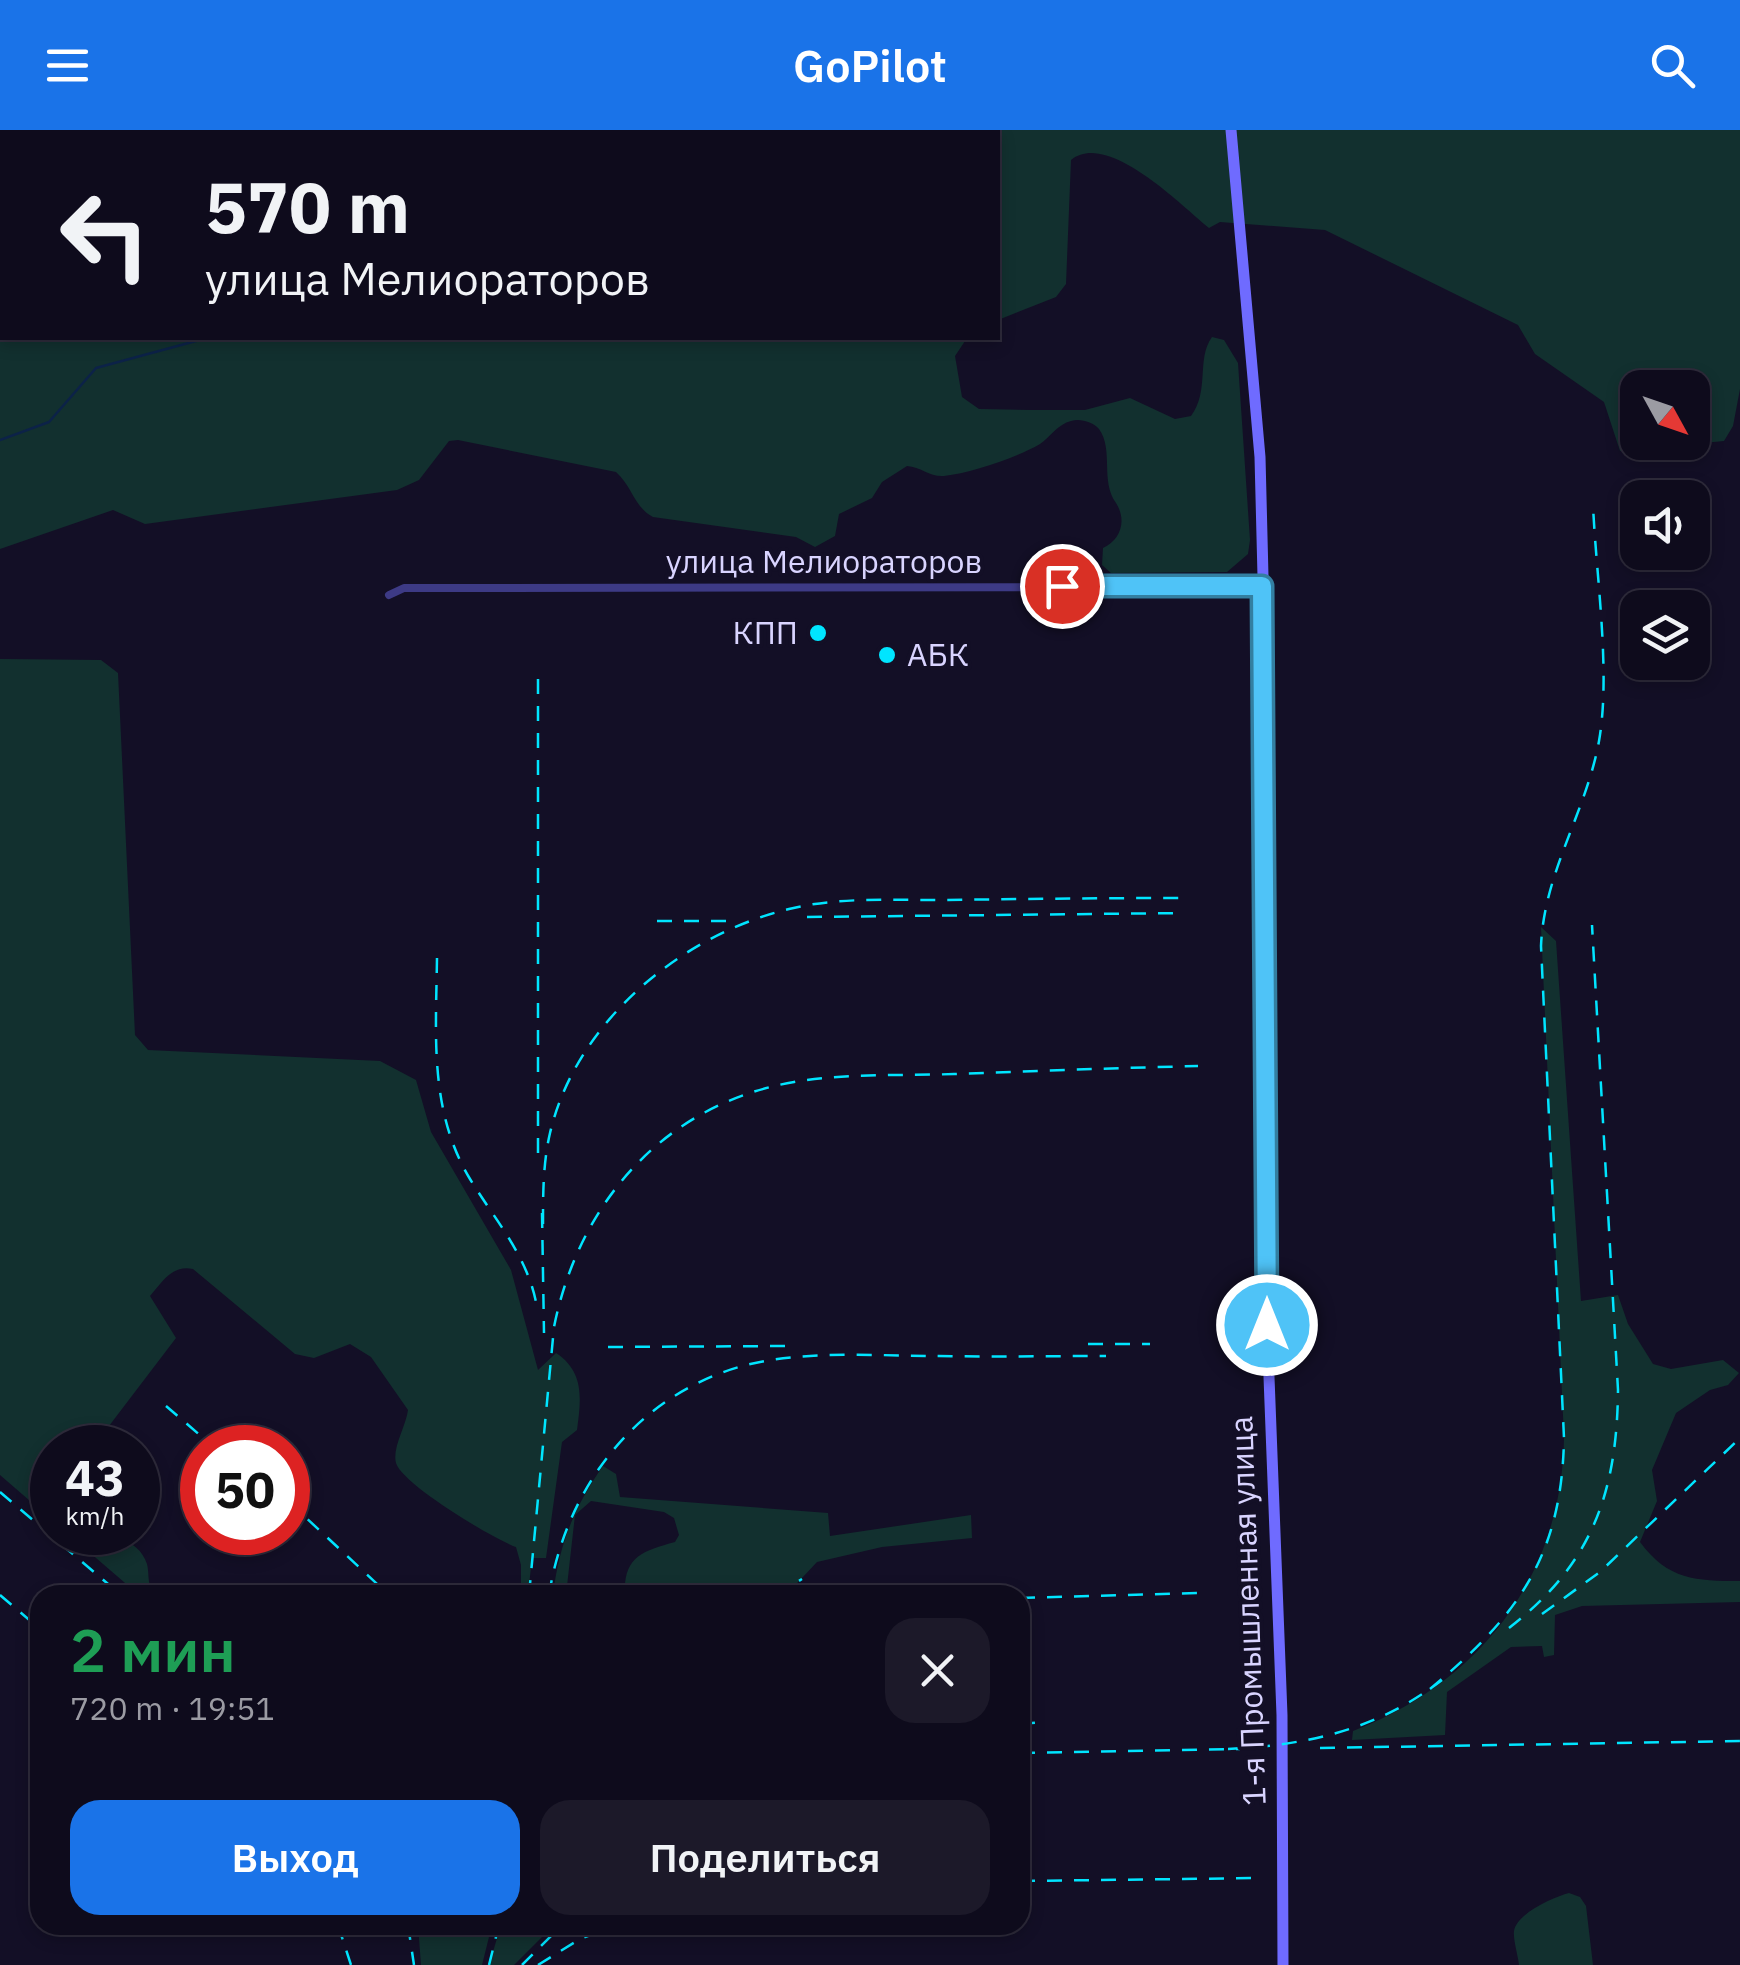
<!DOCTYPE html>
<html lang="ru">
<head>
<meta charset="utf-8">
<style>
  body { margin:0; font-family:"IBM Plex Sans",sans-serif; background:#1c1929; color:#f1f3f6; height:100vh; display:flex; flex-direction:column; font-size:38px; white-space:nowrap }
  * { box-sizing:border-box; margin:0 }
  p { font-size:32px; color:#9b9ba3 }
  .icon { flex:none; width:55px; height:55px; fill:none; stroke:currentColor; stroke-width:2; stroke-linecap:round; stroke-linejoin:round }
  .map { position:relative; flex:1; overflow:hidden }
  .details { position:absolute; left:30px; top:1455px; width:1000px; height:350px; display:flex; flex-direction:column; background:#0e0b1c; border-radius:30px; box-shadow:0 5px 15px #0003,0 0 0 2px #2e2b3b }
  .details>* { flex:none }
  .hud { position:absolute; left:0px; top:0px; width:1000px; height:210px; box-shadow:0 5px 15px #0003,0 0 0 2px #2e2b3b; background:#0e0b1c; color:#f1f3f6; overflow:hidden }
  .needle { width:65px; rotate:130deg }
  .tools { position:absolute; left:1620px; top:240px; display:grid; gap:20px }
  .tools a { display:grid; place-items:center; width:90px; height:90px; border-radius:20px; background:#0e0b1c; box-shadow:0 5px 15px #0003,0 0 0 2px #2e2b3b; font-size:50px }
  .speed { position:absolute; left:30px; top:1295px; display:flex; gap:20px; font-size:50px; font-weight:700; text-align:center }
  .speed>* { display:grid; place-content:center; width:130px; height:130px; border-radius:50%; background:#0e0b1c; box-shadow:0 5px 15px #0003,0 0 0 2px #2e2b3b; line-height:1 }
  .speed small { font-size:25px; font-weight:400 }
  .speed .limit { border:15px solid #d22; background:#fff; color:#111 }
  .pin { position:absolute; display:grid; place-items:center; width:85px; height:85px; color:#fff; margin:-42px; border:5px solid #fff; border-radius:50%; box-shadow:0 2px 10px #0007 }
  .me { position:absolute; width:110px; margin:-55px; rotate:0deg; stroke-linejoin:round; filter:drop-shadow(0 0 8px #0008) }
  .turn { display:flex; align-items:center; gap:35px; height:210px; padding:0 40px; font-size:45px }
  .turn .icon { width:130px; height:130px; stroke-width:2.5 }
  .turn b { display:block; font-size:70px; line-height:85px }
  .round { display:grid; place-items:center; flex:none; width:105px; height:105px; border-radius:30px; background:#1c1929 }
  .summary { display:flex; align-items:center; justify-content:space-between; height:170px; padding:0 40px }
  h1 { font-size:60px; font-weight:600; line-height:75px; color:#1e9e55 }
  .button { display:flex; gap:20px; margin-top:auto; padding:20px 40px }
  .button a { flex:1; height:115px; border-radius:30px; background:#1a73e8; color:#fff; font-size:40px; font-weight:600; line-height:115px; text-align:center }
  .button a+a { background:#1c1929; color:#f1f3f6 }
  header { display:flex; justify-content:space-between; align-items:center; height:130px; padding:0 40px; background:#1a73e8; color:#fff; font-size:45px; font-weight:600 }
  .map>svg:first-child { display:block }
  .green { fill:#12302f; fill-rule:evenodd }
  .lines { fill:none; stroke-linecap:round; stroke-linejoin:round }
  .stream { stroke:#0c2248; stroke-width:2.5 }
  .minor { stroke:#3d3a85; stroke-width:8 }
  .secondary { stroke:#6f6bff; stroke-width:11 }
  .rail { stroke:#00e5ff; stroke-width:2.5; stroke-dasharray:15 12; stroke-linecap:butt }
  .route-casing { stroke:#337fa1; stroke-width:25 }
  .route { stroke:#4fc3f7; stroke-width:18 }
  .poi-dot { fill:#00e5ff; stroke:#130f26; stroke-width:4 }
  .labels { text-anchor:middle; stroke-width:8; stroke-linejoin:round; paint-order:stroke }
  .street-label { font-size:32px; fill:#d9d4ff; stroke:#130f26 }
  .poi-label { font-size:32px; fill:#d9d4ff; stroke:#130f26; text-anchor:end }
</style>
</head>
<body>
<header><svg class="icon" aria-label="menu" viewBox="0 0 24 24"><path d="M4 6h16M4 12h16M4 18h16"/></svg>GoPilot<svg class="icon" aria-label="search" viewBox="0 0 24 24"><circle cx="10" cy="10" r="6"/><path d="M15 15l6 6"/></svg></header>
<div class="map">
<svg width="1740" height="1835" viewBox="0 0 1740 1835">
  <rect width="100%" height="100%" fill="#130f26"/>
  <path class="green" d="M0,0H1740V259L1733,296L1724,311L1620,321L1604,272L1535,224L1518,195L1325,100L1220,92L1209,98C1181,75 1107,0 1071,30L1066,154L1056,167L998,190V2H2V208H967L955,226L962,267L979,279L1031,280H1085L1130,268L1175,289L1191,286C1210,261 1196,229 1212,207L1224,210L1238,233L1250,410L1248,424L1227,442L1111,443L1102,435L1103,418C1121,410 1127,390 1116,373C1100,351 1114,320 1099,299C1093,292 1080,288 1071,291C1058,294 1050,307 1040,314C1016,328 971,343 944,346C930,347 921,337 907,336L882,352L872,368L839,384L835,406L815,417L796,407L653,387C634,377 632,356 616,342L458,310L449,311L419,350L397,360L145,394L113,380L0,419ZM1638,258H1692V312H1638Z
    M0,529L101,530L118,543L135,905L148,920L380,931L416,950L431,1002L511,1140L538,1240L556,1223C585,1242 581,1270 577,1300L562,1312L546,1428H532L528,1465H521V1435L516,1417C493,1409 402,1354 396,1333C392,1318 406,1296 408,1280L371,1227L350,1214L314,1228L295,1224L193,1139C173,1134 162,1152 150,1166L176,1208L93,1317L52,1318V1390L0,1345Z
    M1541,797L1556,811L1581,1171L1618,1165L1628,1194L1653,1234L1671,1239L1723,1230L1739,1243L1728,1255L1710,1260L1676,1283L1652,1340L1657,1371L1640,1412C1668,1450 1696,1451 1740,1451V1472L1582,1476L1555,1485L1554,1525L1544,1527L1542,1516L1511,1517L1447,1562L1445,1605L1352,1610L1353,1601C1481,1552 1562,1445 1564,1308Z
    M603,1336L616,1344L620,1367L828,1383L830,1406L971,1385L972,1408L882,1417L817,1432L786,1465H625C623,1427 642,1421 675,1412L679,1405L674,1388L664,1382L591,1371L575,1385L566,1465H553C559,1415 574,1377 603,1336Z
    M67,1403C92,1402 137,1402 147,1434C150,1447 146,1454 156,1465H139Z
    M1569,1763L1580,1767L1586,1776L1593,1835H1519C1518,1825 1513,1810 1514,1801C1517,1783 1554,1767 1569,1763Z
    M418,1795H492L482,1835H421Z
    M501,1795H554L514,1835H489Z"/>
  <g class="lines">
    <path class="stream" d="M433,2L436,0
      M0,310L49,292L96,238L207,208"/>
    <path class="minor" d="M389,465L404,458L1262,457"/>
    <path class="secondary" d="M1231,0L1260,327L1266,566L1267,1195L1282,1585L1283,1835"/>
    <path class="rail" d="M807,787L1185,783
      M657,791H736
      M437,828C436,905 429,981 470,1049C495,1090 526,1124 536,1172
      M538,1023V545
      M542,1083L544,1203
      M543,1094C543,1064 543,1033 550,1003C576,892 681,805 789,779C838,767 890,770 941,770C1022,769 1103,768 1185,768
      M1088,1214H1150
      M608,1217L788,1216
      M166,1276L215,1318
      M0,1362L121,1465
      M288,1371L389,1465
      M0,1465L40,1499
      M529,1465L554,1197C579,1072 665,974 794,952C846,943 901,946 954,944C1035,941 1116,938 1198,936
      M549,1465C567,1350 647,1252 765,1231C822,1221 882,1226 939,1226C995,1227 1051,1226 1106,1226
      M776,1465L802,1449
      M1020,1468L1199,1463
      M1542,1484L1600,1442L1740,1308
      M1509,1498C1592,1434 1617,1363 1618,1260L1592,795
      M1430,1559C1518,1486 1562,1426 1564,1308L1541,816C1544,742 1586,683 1599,611C1611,543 1596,445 1593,375
      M1020,1594L1046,1592
      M1320,1618L1740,1611
      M1228,1619C1308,1615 1377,1600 1442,1550
      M1020,1623L1240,1619
      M1020,1751L1261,1748
      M338,1795L351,1835
      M408,1795L414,1835
      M489,1835L499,1795
      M522,1835L562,1795
      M538,1835L580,1809L619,1795"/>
  </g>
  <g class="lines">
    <defs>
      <path id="route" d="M1062,456H1262L1267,1195"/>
    </defs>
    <use href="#route" class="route-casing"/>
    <use href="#route" class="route"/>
  </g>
  <g class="poi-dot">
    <circle cx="818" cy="503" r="10"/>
    <circle cx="887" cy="525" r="10"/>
  </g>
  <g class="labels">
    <g class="street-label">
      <text x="824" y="443">улица Мелиораторов</text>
      <text transform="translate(1248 1481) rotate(-92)" y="11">1-я Промышленная улица</text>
    </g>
    <g class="poi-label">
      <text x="798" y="514">КПП</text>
      <text x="907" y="536" text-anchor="start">АБК</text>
    </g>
  </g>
</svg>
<div class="tools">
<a><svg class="needle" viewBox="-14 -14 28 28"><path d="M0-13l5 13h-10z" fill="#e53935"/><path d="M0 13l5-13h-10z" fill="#9b9ba3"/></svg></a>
<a><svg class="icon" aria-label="sound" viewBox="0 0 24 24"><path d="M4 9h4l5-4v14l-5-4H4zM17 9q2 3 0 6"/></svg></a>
<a><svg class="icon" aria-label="layers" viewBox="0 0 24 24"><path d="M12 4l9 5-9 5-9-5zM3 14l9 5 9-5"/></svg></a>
</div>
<div class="speed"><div>43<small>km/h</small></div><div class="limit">50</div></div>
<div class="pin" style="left:1062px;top:456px;background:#d93025"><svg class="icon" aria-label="arrive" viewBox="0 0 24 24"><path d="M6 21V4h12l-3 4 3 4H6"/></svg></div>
<svg class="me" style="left:1267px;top:1195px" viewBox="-20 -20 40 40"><circle r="17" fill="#4fc3f7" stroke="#fff" stroke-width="3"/><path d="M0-11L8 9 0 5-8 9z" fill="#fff"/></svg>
<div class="hud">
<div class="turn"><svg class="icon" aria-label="left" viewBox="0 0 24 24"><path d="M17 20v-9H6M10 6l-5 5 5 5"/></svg><div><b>570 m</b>улица Мелиораторов</div></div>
</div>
<section class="details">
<div class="summary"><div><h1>2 мин</h1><p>720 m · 19:51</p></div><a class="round"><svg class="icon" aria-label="close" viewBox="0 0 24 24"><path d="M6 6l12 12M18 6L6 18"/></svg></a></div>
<div class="button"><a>Выход</a><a>Поделиться</a></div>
</section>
</div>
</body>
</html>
